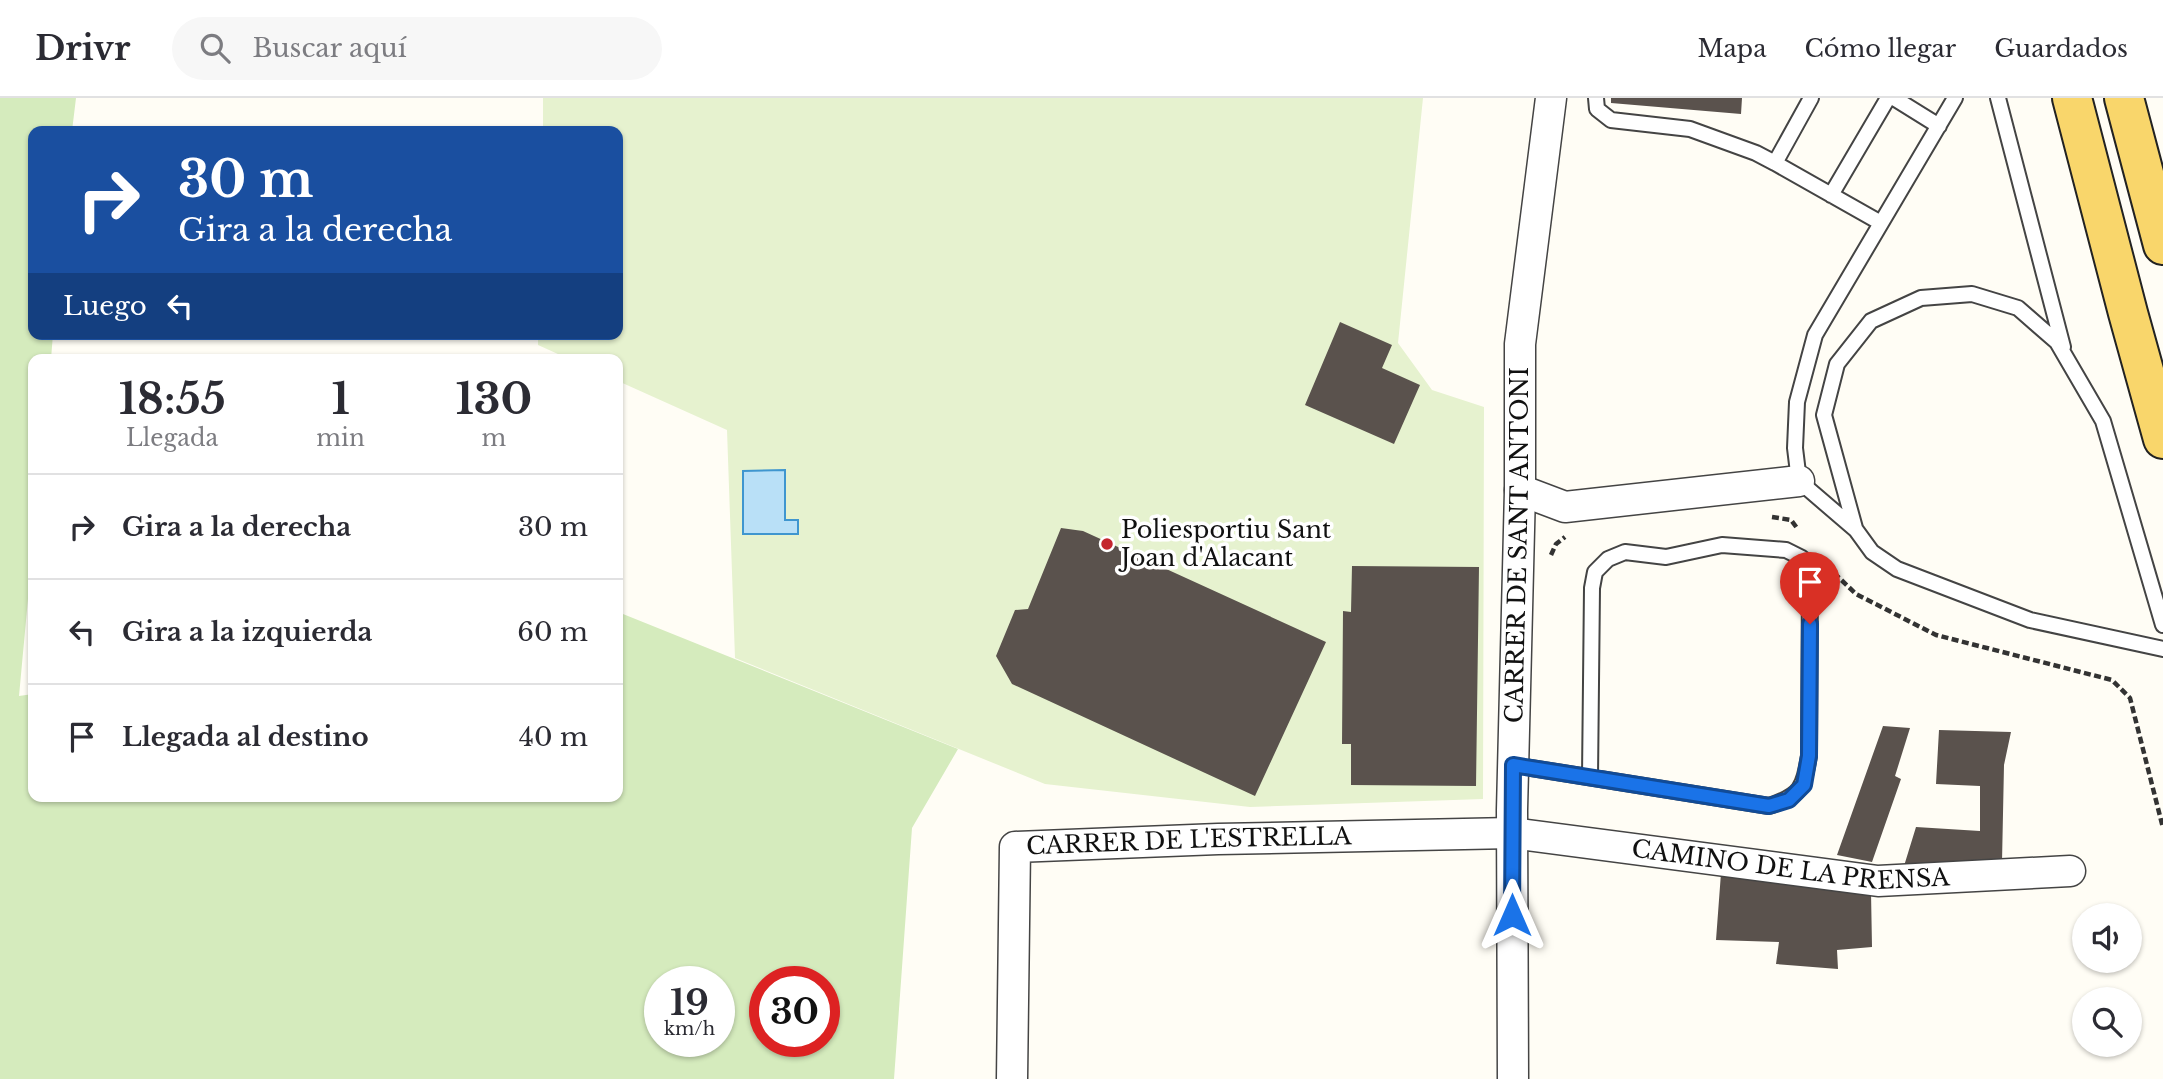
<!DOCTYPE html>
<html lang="es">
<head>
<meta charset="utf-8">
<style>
  body { margin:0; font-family:"Libre Baskerville",serif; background:#f7f7f7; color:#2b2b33; height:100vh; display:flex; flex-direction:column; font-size:26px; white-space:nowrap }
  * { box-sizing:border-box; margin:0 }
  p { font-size:23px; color:#7c7c81 }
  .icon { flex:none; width:38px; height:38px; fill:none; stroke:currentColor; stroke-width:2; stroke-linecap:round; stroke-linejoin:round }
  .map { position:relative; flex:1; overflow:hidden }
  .details { position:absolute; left:28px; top:256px; width:595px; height:448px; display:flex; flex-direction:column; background:#fff; border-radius:14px; box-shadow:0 2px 5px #0004 }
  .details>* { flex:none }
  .top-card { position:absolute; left:28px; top:28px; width:595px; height:214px; border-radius:14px; box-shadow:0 2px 5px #0004; background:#1a4fa0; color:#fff; overflow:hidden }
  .tools { position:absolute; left:2072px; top:805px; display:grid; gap:14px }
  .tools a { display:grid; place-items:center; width:70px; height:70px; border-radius:50%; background:#fff; box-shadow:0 2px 5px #0004; font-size:35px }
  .speed { position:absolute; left:644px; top:868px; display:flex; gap:14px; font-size:35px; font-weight:700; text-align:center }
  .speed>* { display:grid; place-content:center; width:91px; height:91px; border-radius:50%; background:#fff; box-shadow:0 2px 5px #0004; line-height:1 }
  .speed small { font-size:18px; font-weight:400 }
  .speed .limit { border:10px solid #d22; background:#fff; color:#111 }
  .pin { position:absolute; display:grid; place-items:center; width:60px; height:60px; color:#fff; margin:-72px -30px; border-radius:50% 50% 50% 0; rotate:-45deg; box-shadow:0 0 7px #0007 }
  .pin .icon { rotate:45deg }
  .me { position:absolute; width:77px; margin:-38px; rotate:0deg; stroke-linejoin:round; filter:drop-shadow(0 0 5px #0008) }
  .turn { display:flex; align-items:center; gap:24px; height:147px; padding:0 35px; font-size:32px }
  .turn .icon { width:91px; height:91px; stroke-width:2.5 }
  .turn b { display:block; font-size:49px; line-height:60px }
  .then { display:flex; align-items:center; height:66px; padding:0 35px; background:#0003; gap:14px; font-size:26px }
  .eta { display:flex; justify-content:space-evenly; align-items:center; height:119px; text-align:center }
  .eta b { font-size:42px; font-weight:700; line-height:49px }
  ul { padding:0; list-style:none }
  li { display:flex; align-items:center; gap:21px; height:105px; padding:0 35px; border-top:2px solid #e1e1e2 }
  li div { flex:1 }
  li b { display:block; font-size:26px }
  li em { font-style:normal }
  header { display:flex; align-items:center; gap:42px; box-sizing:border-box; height:98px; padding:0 35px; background:#fff; border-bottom:2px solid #e1e1e2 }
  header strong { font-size:33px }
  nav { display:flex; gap:38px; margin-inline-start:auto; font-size:24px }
  .search { width:490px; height:63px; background:#f7f7f7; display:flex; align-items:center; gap:18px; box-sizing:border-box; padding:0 24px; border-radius:38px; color:#7c7c81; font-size:26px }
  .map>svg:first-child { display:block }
  .green { fill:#d5ebbd; fill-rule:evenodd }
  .pitch { fill:#e6f2cf }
  .water { fill:#b9e0f7; stroke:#3f96cf; stroke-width:2 }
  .building { fill:#5a524d }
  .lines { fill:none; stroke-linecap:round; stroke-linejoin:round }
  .lane-casing { stroke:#444; stroke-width:18 }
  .street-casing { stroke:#444; stroke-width:33 }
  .primary-casing { stroke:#222; stroke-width:42 }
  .path { stroke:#333; stroke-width:4.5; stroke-dasharray:7 3.5; stroke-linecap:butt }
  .lane { stroke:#fff; stroke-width:14 }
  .street { stroke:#fff; stroke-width:30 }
  .primary { stroke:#f9d66b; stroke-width:38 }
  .route-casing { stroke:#114b97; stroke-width:18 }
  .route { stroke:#1a73e8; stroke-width:12 }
  .poi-dot { fill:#c4262e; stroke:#fff; stroke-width:2.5 }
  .labels { text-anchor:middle; stroke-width:7; stroke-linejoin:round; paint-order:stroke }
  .poi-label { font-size:24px; fill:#111; stroke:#fff; text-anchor:start }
  .street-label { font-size:24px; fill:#111; stroke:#fff }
</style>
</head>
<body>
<header>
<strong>Drivr</strong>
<div class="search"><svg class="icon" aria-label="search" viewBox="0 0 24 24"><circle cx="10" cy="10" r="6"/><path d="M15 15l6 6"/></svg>Buscar aquí</div>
<nav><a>Mapa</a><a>Cómo llegar</a><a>Guardados</a></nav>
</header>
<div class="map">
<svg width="2163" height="981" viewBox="0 0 2163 981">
  <rect width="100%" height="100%" fill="#fffdf5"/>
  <path class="green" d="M0,0H76L72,33H33V236H53L51,261H33V447L19,598L33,596V698H618V514L958,651L912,730L894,981H0ZM660,884H719V943H660ZM765,884H824V943H765Z"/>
  <path class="pitch" d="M543,0H1423L1398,245L1432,292L1484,309L1483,701L1250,709L1045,686L735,560L727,332L618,283V261H569L538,247V236H618V33H543Z"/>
  <path class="water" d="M785,372V422H798V436H743V373Z"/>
  <path class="building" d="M1611,0H1742L1741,16L1611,5Z
    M1340,224L1392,247L1382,270L1420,287L1394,346L1305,307Z
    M1061,430L1083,433L1326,544L1255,698L1012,586L996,558L1015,512L1028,511Z
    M1352,468L1479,469L1476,688L1351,687V646H1342L1343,513L1351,514Z
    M1883,628L1910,630L1895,678L1901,681L1872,764L1837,757Z
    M1939,632L2011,634L2004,667L2002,764L1904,768L1916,729L1980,733V688L1936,686Z
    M1721,775L1871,794L1872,849L1837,852L1838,871L1776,866L1779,844L1716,842Z"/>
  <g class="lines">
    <defs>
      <path id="lane" d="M1596,0L1597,11L1611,22L1690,31L1756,55L1775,65
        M1811,0L1775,65L1881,125
        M1894,0L1939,28
        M1955,0L1815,237L1797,304L1795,350L1799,383L1856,432L1872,454L1897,471L2030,522L2163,551
        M1998,0L2063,249
        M1831,97L1888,0
        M1855,430L1824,317L1837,266L1871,223L1921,200L1972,196L2018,210L2057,244L2103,323L2163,527
        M1513,667L1769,708C1802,697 1803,690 1809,658L1810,479L1802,460L1786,452L1722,447L1666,459L1625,454L1608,461L1595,474L1592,490L1590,679"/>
      <g id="street">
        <path d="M1520,392L1565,409L1799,383"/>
        <path id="s1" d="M1012,981L1015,749L1218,741L1512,735L1878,783L2070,773"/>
        <path id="s2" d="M1513,981L1512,712L1520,392V246L1551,0"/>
      </g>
      <path id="primary" d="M2072,0L2128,215L2163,341
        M2124,0L2163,147"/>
    </defs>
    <use href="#lane" class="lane-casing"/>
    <use href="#street" class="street-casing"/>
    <use href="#primary" class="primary-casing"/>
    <path class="path" d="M1772,419L1791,422L1797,430
      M1551,457L1556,446L1565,439
      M1834,475L1856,496L1936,537L2112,582L2130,600L2163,730"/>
    <use href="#lane" class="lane"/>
    <use href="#street" class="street"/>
    <use href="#primary" class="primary"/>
  </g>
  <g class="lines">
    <defs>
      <path id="route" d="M1512,817L1513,667L1769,708L1789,702L1804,687L1809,658L1810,526"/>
    </defs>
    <use href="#route" class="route-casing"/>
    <use href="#route" class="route"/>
  </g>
  <circle class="poi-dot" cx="1107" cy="446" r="7"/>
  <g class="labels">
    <g class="poi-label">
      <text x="1121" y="440">Poliesportiu Sant<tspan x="1121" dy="28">Joan d'Alacant</tspan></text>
    </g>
    <g class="street-label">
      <text dy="8" stroke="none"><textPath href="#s2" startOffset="534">CARRER DE SANT ANTONI</textPath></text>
      <text dy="8" stroke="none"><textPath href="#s1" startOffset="406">CARRER DE L'ESTRELLA</textPath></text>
      <text dy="8" stroke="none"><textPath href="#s1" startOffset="1010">CAMINO DE LA PRENSA</textPath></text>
    </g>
  </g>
</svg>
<div class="tools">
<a><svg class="icon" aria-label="sound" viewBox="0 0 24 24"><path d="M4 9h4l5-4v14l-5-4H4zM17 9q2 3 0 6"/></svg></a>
<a><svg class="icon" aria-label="search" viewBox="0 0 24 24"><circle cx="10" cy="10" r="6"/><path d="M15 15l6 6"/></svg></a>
</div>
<div class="speed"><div>19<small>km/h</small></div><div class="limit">30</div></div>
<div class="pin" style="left:1810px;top:526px;background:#d93025"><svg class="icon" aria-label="arrive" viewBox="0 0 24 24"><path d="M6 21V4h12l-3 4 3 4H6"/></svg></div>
<svg class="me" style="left:1512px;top:817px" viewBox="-20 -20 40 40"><path d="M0-17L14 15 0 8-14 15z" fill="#1a73e8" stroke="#fff" stroke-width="4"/></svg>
<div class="top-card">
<div class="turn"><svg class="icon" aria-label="right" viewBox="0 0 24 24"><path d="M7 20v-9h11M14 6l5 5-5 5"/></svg><div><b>30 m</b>Gira a la derecha</div></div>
<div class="then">Luego<svg class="icon" aria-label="left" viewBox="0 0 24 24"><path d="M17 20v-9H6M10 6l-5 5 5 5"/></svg></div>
</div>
<section class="details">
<div class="eta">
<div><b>18:55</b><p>Llegada</p></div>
<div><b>1</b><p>min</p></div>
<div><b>130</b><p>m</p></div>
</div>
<ul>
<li><svg class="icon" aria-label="right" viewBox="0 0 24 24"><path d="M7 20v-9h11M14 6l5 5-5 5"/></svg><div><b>Gira a la derecha</b></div><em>30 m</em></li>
<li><svg class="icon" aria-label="left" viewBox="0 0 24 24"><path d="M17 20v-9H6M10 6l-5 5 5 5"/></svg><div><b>Gira a la izquierda</b></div><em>60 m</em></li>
<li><svg class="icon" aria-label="arrive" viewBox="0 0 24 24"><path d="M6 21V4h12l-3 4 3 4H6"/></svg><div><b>Llegada al destino</b></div><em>40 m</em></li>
</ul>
</section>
</div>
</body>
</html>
